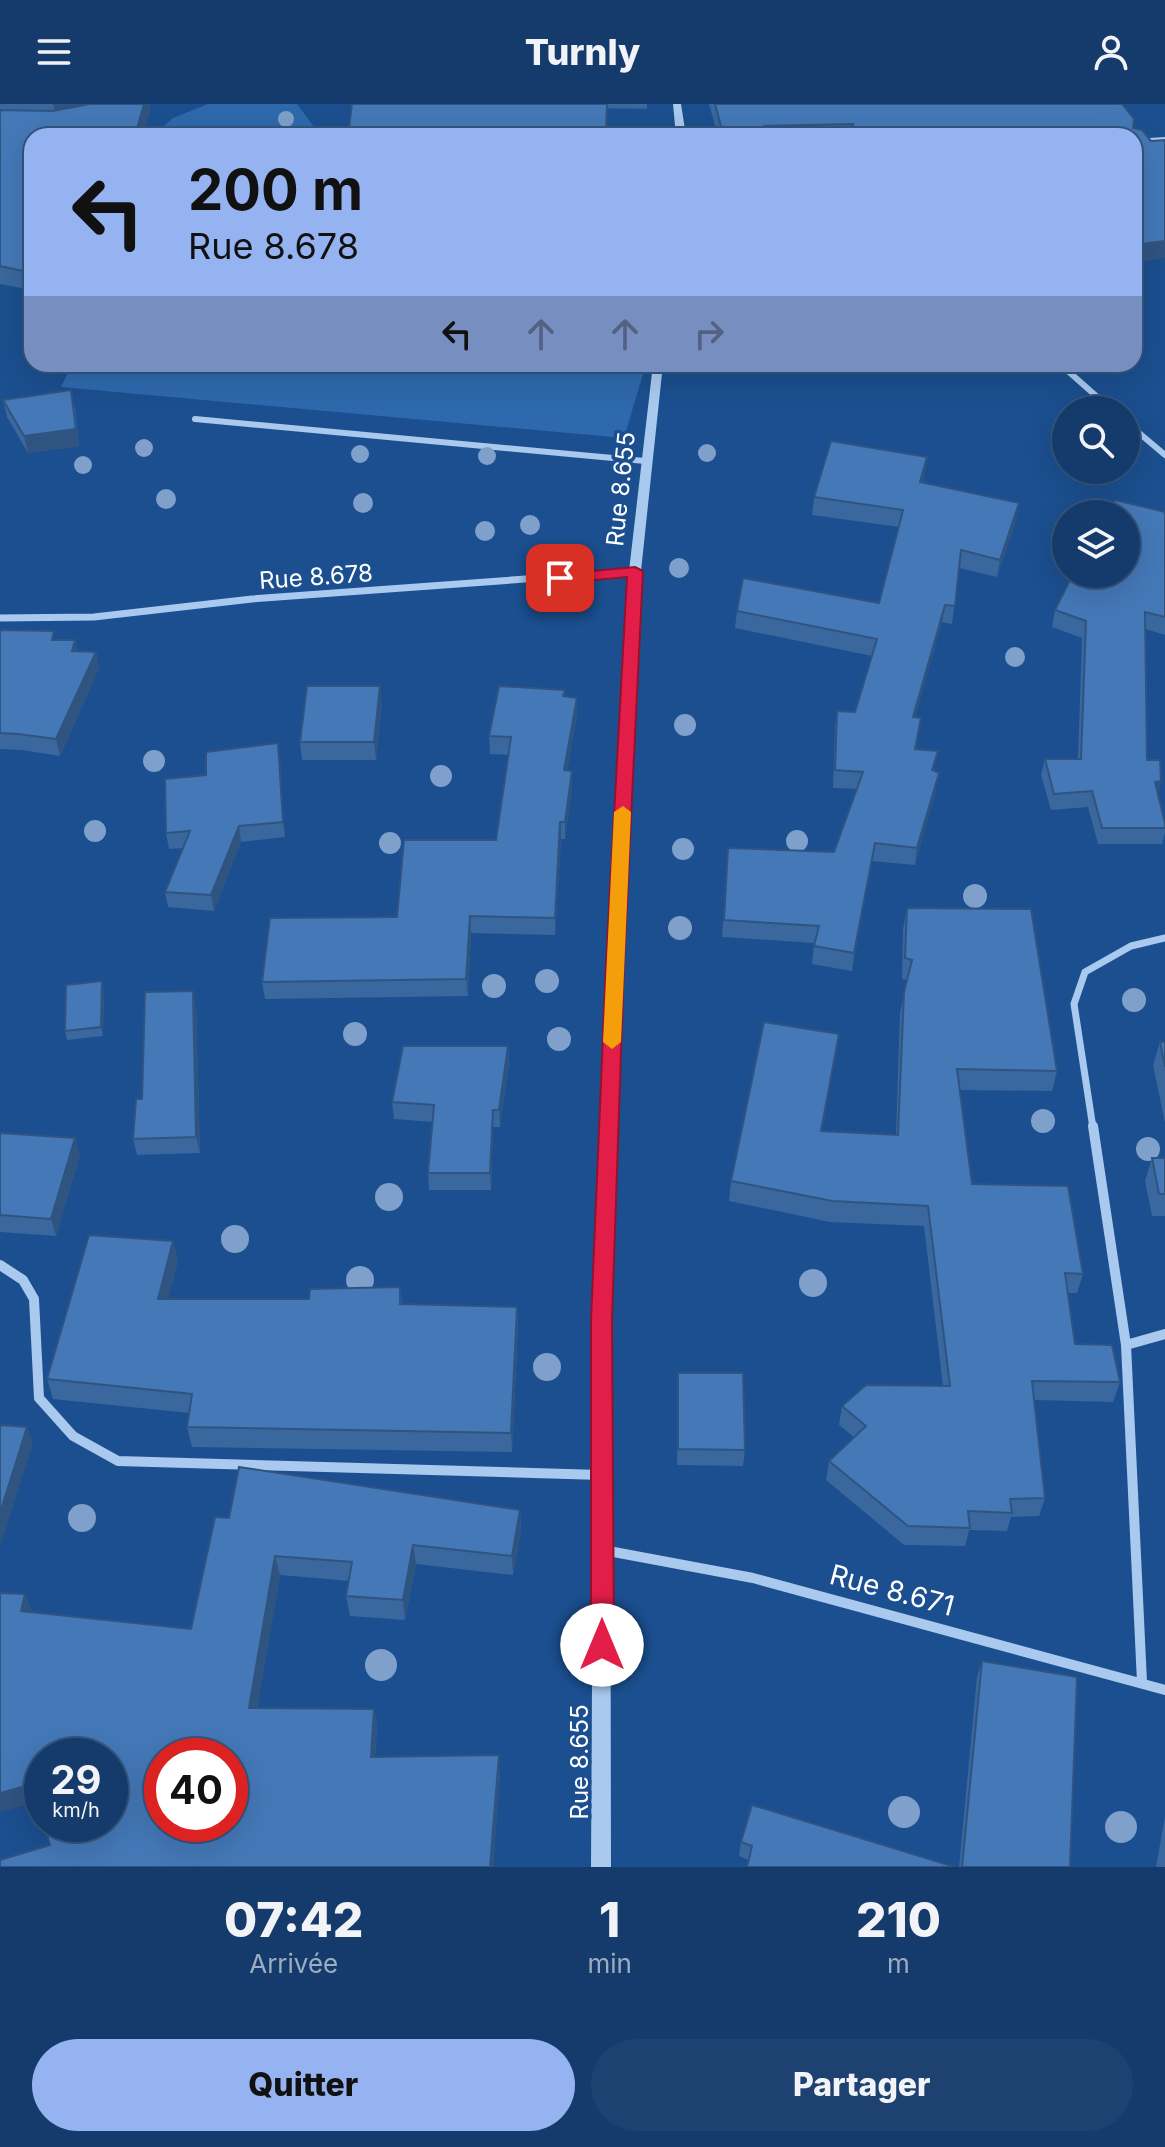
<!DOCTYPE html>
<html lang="fr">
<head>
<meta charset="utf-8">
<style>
  body { margin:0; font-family:Inter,sans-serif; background:#1d4271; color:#f1f3f6; height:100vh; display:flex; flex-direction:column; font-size:30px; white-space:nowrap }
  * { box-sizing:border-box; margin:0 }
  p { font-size:26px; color:#9dadc1 }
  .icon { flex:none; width:44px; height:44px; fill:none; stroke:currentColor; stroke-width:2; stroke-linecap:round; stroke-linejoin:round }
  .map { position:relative; height:1763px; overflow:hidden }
  .side { display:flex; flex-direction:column; background:#143b6b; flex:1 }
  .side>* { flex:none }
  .top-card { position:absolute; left:24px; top:24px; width:1118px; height:244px; border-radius:24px; box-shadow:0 8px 32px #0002,0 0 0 2px #33557e; background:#95b2f1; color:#111; overflow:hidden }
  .controls { position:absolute; left:1052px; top:292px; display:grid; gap:16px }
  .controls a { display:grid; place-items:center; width:88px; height:88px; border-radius:50%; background:#143b6b; box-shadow:0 8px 32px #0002,0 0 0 2px #33557e; font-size:40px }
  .speed { position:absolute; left:24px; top:1634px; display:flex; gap:16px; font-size:40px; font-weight:700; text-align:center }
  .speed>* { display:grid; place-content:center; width:104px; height:104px; border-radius:50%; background:#143b6b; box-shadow:0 8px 32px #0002,0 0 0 2px #33557e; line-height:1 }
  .speed small { font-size:20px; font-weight:400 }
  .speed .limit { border:12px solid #d22; background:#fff; color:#111 }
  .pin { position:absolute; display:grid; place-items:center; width:68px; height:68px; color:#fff; margin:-34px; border-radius:16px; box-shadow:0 4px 12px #0006 }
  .me { position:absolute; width:88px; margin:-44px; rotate:0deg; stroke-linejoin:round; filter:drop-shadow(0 0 6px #0008) }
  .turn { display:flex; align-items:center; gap:28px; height:168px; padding:0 32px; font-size:36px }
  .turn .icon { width:104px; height:104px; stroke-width:2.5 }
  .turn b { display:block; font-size:56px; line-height:68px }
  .lanes { display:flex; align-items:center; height:76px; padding:0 32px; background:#0003; justify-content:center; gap:40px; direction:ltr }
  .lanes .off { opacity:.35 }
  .eta { display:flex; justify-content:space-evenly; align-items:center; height:136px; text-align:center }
  .eta b { font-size:48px; font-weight:800; line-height:56px }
  .action { display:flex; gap:16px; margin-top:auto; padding:16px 32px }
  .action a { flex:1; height:92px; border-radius:48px; background:#95b2f1; color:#111; font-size:32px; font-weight:800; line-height:92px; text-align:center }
  .action a+a { background:#1d4271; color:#f1f3f6 }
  header { display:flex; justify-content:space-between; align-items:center; height:104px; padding:0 32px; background:#143b6b; font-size:36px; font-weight:800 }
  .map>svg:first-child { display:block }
  .green { fill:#2e69ad }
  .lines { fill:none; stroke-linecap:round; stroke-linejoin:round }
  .minor-far2 { stroke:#a9c9ee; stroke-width:6 }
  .minor-far1 { stroke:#a9c9ee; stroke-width:7 }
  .minor { stroke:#a9c9ee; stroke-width:10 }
  .tertiary { fill:#a9c9ee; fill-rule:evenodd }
  .tree { fill:#7ea0ca }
  .wall { fill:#3a679d }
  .shaded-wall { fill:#305480 }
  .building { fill:#4478b7; stroke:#305480; stroke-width:2; fill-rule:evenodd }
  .route { fill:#e11d48; stroke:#92132f; stroke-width:2 }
  .slow { fill:#f59e0b }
  .labels { text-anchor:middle; stroke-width:7; stroke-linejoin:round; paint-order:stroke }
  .street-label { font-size:24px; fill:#fff; stroke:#1b4f8f }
  .near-street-label { font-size:28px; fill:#fff; stroke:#1b4f8f }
</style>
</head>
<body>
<header><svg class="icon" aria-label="menu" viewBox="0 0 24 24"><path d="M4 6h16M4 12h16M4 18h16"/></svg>Turnly<svg class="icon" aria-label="person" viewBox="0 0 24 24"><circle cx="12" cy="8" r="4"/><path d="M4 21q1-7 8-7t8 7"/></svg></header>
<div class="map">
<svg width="1165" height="1763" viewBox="0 0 1165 1763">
  <rect width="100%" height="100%" fill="#1b4f8f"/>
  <path class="green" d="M208,0H297L321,32H152L173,14Z
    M72,260H646L624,334L61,283Z"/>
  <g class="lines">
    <path class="minor-far2" d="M1134,38L1165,36
      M1060,260L1112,306
      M195,315L645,357
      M1126,318L1165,351"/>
    <path class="minor-far1" d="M0,514L94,513L252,495L635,467
      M1093,1024L1074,900L1085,868L1131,842L1165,834"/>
    <path class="minor" d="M1093,1022L1126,1241L1142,1578
      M0,1161L23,1176L34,1195L39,1294L73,1332L118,1357L601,1371
      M1126,1241L1165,1230
      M603,1446L753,1474L1165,1586"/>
    <path class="tertiary" d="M673,0H681L686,32H676Z
      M653,260H663L641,467L622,859L610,1216L611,1763H591L594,1216L608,859L629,467Z"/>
  </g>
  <g class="tree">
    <circle cx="286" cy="15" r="8"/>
    <circle cx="144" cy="344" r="9"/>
    <circle cx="707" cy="349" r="9"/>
    <circle cx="360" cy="350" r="9"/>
    <circle cx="487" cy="352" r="9"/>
    <circle cx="83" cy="361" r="9"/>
    <circle cx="166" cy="395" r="10"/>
    <circle cx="363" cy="399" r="10"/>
    <circle cx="530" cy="421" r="10"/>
    <circle cx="485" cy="427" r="10"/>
    <circle cx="679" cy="464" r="10"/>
    <circle cx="1015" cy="553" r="10"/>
    <circle cx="685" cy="621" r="11"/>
    <circle cx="154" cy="657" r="11"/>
    <circle cx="441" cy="672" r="11"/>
    <circle cx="95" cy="727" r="11"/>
    <circle cx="797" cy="737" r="11"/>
    <circle cx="390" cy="739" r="11"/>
    <circle cx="683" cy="745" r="11"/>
    <circle cx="975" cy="792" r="12"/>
    <circle cx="680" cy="824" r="12"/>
    <circle cx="547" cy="877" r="12"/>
    <circle cx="494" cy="882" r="12"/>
    <circle cx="1134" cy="896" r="12"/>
    <circle cx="355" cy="930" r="12"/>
    <circle cx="559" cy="935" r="12"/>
    <circle cx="1043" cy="1017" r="12"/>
    <circle cx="1148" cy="1045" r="12"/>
    <circle cx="389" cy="1093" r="14"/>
    <circle cx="235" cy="1135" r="14"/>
    <circle cx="360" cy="1176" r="14"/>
    <circle cx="813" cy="1179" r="14"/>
    <circle cx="547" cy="1263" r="14"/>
    <circle cx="82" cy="1414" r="14"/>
    <circle cx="381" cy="1561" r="16"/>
    <circle cx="904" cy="1708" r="16"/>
    <circle cx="1121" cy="1723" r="16"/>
  </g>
  <path class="wall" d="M0,0H149L150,7L32,32V186L0,180Z
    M352,0H647V5Z
    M709,0H1122L1133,24L1165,154L1134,32H718Z
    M3,296L75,303L79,342L28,349L7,313Z
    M927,353L923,378L1016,416L997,473L959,464L952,520L942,518L915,613L916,645L935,667L936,686L915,761L872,757L852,867L812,860L814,839L722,833L728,744L834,748L857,685L833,684L835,625L837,607L855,608L872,552L735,524L737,507L879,499L899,423L812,411L814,393Z
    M1165,408V531L1145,525L1147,656L1165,719V728L1162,740H1098L1088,703L1051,706L1041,671L1045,655H1078L1082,534L1052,523L1055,506Z
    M0,526L56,536H75L77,547L96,548L99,564L60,652L22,646L0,645Z
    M565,586V593L577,594V612L567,666L572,667V684L565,735H561L555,831L471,829L468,892L265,895L262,878L397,813L496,736L509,651L490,650L489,632Z
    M382,599L376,656H302L300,638Z
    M278,639L285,733L241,738L214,807L168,803L165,788L183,744L169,745L166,729L206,671Z
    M907,804L1057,967L1052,987L960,986L972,1080L1083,1170L1077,1189H1068L1075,1240L1120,1278L1113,1298L1034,1296L1045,1394L1039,1412L1011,1413L1007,1427L969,1426L965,1442L904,1441L826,1376L829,1357L854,1333L839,1321L842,1302L943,1282L924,1122L830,1118L729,1097L731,1077L839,930L822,1027L896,1031L900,909L907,876L902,875L903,825Z
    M102,877L104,886L103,932L67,936L65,927Z
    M196,903L200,1049L137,1051L133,1035L142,995Z
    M1160,938H1165V1019L1153,961Z
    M508,942L509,959L500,1023H493L491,1086H429L428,1069L433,1018L394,1015L392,998Z
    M0,1029L80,1051L56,1132L0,1128Z
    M1152,1054H1165V1112H1152L1145,1077Z
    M173,1137L178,1157L168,1195H309L400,1183L402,1200L517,1203L518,1223L512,1348L192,1343L187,1323L189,1309L53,1295L47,1275Z
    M678,1269L745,1346L743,1362L677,1361Z
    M520,1406L521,1426L513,1471L416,1460L405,1516L350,1512L346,1492L349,1477L280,1471L257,1604L374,1605L377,1623L375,1653L500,1669L493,1763H0L50,1741L25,1490L32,1508L191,1525L229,1414Z
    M982,1557L1070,1763H959L977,1573Z
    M1165,1712V1763H1156Z
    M741,1738L955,1763L748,1756L739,1752Z"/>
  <path class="shaded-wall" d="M53,0H120L56,12Z
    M144,0H149L150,7L143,32H135Z
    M1165,137V154L1134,159V141Z
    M71,286L79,342L28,349L24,332Z
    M927,353L925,370L918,395L920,378Z
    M1019,399L1016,416L997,473L1000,456Z
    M945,501L942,518L910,631L913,613Z
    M75,536L78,552L72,547Z
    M96,548L99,564L60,652L56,635Z
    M380,582L382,599L376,656L374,638Z
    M577,594V612L564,684V666Z
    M278,639L280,655L285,733L283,718Z
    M572,667V684L565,735V718Z
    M939,669L936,686L915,761L917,744Z
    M1161,677L1157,693L1155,678Z
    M560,718L561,735L555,831V814Z
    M239,722L241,738L214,807L211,791Z
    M875,739L872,757L852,867L854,849Z
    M470,812L471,829L468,892L466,875Z
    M102,877L104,886L103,932L101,923Z
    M193,887L196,903L200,1049L196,1033Z
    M839,930L836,951L818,1048L821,1027Z
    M508,942L509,959L500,1023L499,1006Z
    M493,1006V1023L491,1086L490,1069Z
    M75,1034L80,1051L56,1132L51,1115Z
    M173,1137L178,1157L163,1215L158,1195Z
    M517,1203L518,1223L512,1348L511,1329Z
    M27,1323L33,1339L0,1444V1409Z
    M520,1406L521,1426L513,1471L512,1452Z
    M413,1441L416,1460L405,1516L403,1496Z
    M275,1452L280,1471L254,1623L249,1604Z
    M25,1490L33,1509L21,1507Z
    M374,1605L377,1623L374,1670L371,1653Z
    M499,1651L500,1669L493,1763H490Z
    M33,1680L41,1697L0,1708V1689Z"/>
  <path class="building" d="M90,0H144L135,32H32V169L0,162V6L53,7Z
    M352,0H607L606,32H348Z
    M715,0H1122L1134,15L1133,24L1142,26L1151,37L1165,36V137L1134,141V32H854L853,20L764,22L765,29L723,30Z
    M71,286L76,325L24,332L3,296Z
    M831,337L927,353L920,378L1019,399L1000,456L961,446L955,502L945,501L913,613L921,614L915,645L938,647L932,666L939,669L917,744L875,739L854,849L814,842L819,822L724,816L728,744L834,748L863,668L835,666L837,607L855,608L877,535L737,507L743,474L879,499L903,406L814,393Z
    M1115,396L1165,408V513L1145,508L1147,656H1160L1161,677L1155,678L1165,719V724H1102L1092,687L1054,690L1045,655H1081L1086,517L1055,506L1073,470H1126V410H1109Z
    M0,526L54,527L52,536H75L72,547L96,548L56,635L18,630L0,629Z
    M307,582H380L374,638H300Z
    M499,582L565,586L563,592L577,594L564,666L572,667L565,718H560L555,814L470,812L466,875L262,878L270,814L397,813L404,736H496L511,633L489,632Z
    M278,639L283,718L239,722L211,791L165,788L190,727L166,729L165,675L206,671V648Z
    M907,804L1031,805L1057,967L957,965L972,1080L1068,1082L1083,1170L1065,1169L1075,1240L1112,1241L1120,1278L1032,1277L1045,1394L1010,1395L1012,1409L968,1407L970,1424L908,1422L829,1357L866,1322L842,1302L866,1281L950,1282L928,1102L832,1097L731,1077L764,918L839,930L821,1027L898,1031L904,888L912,856L905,854Z
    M102,877L101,923L65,927L66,881Z
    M193,887L196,1033L133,1035L136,995H142L145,888Z
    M1160,938H1165V963Z
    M403,942H508L499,1006H493L490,1069H428L434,1001L392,998Z
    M0,1029L75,1034L51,1115L0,1111Z
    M1152,1054H1165V1090H1159Z
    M89,1131L173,1137L158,1195H309L310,1185L400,1183V1200L517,1203L511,1329L187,1323L192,1290L47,1275Z
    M678,1269H743L745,1346L678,1345Z
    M0,1321L27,1323L0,1409Z
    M239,1363L520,1406L512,1452L413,1441L403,1496L346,1492L352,1458L275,1452L249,1604L374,1605L371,1653L499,1651L490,1763H0V1756L50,1741L44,1720H110V1652H42V1712L33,1680L0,1689V1489L25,1490L21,1507L191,1525L215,1413L229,1414ZM162,1652H230V1720H162Z
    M982,1557L1077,1573L1070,1763H962Z
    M752,1701L955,1763H747L752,1742L741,1738Z"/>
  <path class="route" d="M635,463L643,467L624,859L612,1216L614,1541L610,1549L602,1552L594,1549L591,1541V1216L606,859L627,473L560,479L553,474L560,470Z"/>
  <path class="slow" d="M623,702L631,708L621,938L612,945L603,938L614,708Z"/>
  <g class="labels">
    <g class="street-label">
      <text transform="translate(621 385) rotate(-84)" y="8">Rue 8.655</text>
      <text transform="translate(316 473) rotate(-4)" y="8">Rue 8.678</text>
      <text transform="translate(580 1658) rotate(-90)" y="8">Rue 8.655</text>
    </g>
    <g class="near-street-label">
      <text transform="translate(892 1486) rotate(15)" y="10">Rue 8.671</text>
    </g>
  </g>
</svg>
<div class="controls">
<a><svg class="icon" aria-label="search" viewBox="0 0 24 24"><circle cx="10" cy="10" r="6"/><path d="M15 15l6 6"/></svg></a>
<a><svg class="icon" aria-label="layers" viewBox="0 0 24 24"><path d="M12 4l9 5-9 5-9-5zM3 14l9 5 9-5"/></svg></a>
</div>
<div class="speed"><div>29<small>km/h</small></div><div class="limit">40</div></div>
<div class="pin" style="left:560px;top:474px;background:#d93025"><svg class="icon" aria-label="arrive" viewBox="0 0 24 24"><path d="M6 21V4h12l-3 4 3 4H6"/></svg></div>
<svg class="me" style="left:602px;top:1541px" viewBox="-20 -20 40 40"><circle r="19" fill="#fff"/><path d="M0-13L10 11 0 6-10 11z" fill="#e11d48"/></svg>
<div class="top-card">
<div class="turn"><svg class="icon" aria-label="left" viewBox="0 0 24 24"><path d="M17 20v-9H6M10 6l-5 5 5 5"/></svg><div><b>200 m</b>Rue 8.678</div></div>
<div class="lanes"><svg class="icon" aria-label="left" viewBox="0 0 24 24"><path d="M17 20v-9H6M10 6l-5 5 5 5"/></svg><svg class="icon off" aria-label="ahead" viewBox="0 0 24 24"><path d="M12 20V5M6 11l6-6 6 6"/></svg><svg class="icon off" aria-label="ahead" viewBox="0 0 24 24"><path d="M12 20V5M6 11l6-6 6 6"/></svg><svg class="icon off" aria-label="right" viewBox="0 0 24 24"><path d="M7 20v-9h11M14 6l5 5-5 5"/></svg></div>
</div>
</div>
<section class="side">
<div class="eta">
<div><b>07:42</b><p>Arrivée</p></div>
<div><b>1</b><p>min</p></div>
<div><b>210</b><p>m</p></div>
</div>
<div class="action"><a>Quitter</a><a>Partager</a></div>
</section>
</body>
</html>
